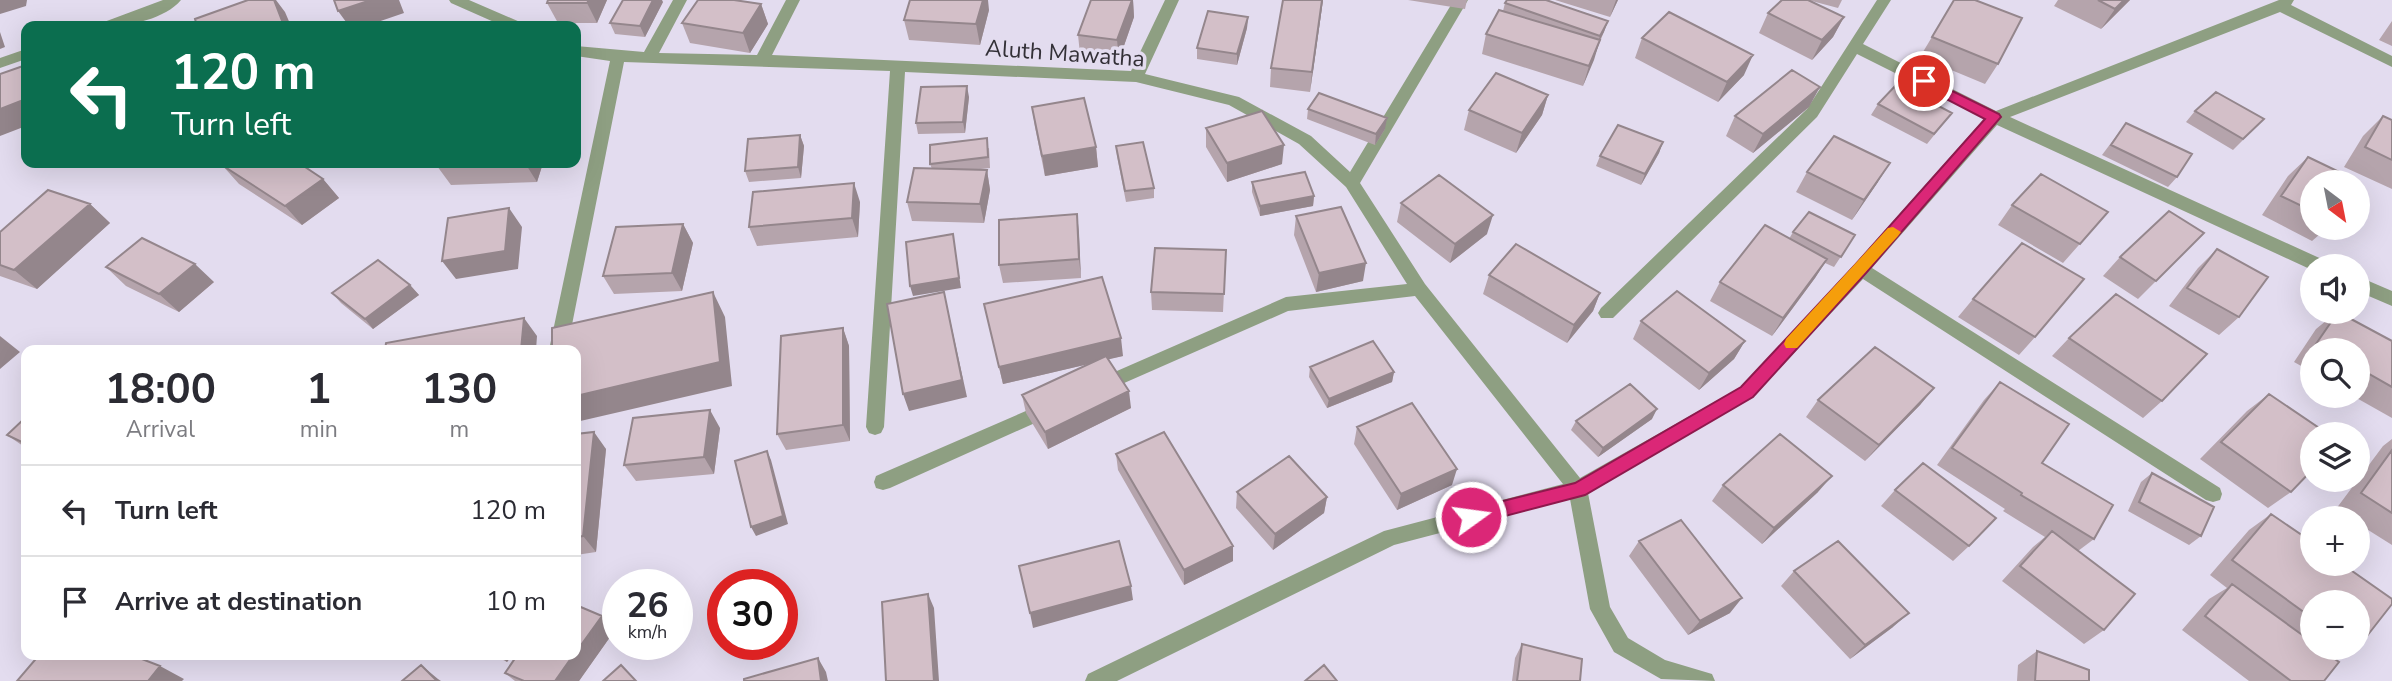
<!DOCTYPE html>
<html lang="en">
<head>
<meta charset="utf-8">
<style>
  body { margin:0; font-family:"Nunito Sans",sans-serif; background:#f7f7f7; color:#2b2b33; height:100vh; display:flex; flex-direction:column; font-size:26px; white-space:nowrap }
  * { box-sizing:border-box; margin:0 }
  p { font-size:23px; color:#7c7c81 }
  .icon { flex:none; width:38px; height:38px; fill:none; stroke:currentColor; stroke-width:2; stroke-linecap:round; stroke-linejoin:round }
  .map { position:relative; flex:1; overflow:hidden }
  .drawer { position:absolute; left:21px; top:345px; width:560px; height:315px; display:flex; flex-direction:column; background:#fff; border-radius:14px; box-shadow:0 7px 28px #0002 }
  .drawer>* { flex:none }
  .top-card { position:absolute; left:21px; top:21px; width:560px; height:147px; border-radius:14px; box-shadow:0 7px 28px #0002; background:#0b6e4f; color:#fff; overflow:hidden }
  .needle { width:46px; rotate:148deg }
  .tools { position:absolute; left:2300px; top:170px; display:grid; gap:14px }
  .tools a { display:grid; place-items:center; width:70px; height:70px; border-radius:50%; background:#fff; box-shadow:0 7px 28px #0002; font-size:35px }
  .speed { position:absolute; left:602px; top:569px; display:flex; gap:14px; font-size:35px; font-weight:700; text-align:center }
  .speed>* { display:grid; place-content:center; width:91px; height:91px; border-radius:50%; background:#fff; box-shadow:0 7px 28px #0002; line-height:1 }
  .speed small { font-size:18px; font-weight:400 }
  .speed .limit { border:10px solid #d22; background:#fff; color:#111 }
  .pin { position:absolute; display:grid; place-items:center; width:60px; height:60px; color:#fff; margin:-30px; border:4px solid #fff; border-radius:50%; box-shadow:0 2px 7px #0007 }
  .me { position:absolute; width:77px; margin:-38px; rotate:76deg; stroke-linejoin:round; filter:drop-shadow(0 0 5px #0008) }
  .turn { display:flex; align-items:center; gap:24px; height:147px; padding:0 35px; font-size:32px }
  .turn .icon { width:91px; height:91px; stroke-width:2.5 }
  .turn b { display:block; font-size:49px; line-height:60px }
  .eta { display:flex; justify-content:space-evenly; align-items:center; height:119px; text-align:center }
  .eta b { font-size:42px; font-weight:700; line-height:49px }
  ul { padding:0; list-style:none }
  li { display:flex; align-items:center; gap:21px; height:91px; padding:0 35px; border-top:2px solid #e1e1e2 }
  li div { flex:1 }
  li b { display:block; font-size:26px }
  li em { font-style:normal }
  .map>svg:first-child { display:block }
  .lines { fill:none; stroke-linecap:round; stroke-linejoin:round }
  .street { fill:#8e9f82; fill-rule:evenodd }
  .wall { fill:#b5a4ac; fill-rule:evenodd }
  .shaded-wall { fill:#94868c }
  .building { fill:#d3bfc8; stroke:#94868c; stroke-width:2 }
  .route { fill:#db2777; stroke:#8e194d; stroke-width:2 }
  .slow { fill:#f59e0b }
  .labels { text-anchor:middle; stroke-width:7; stroke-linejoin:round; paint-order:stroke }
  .street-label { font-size:23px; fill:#333037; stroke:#e3dcef }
</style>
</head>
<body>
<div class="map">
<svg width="2392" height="681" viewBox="0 0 2392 681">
  <rect width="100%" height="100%" fill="#e3dcef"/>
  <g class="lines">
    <path class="street" d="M163,0H181C164,20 126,27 102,26L104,22Z
      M449,0H469L520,22L522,26H503L451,3Z
      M673,0H687L659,53L757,55L786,0H800L772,55L1131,71L1165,0H1179L1145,74L1239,97L1311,136L1350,172L1454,0H1468L1360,183L1425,284L1580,478L1741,387L1855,264L1985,118L1857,54L1817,117L1613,318H1601L1598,313L1601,308L1807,109L1877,0H1891L1863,44L1996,111L2279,0H2294L2291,5L2392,56V67L2280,12L2010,117L2326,261L2328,266H2312V270L1997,125L1872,268L2220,488L2222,494L2220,500L2213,502L2206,500L1863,279L1753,397L1588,493L1610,607L1628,638L1665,660L1712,674L1715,681L1661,679L1614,652L1590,609L1570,499L1394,545L1117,681H1085L1088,674L1384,531L1563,484L1415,296L1288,311L1106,391L1100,394L1094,391L1091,386L1094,381L1286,297L1407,284L1346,187L1299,144L1229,105L1136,82L905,72L884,427L881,433L875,435L869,433L866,427L890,71L624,62L567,350H549L610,61L576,56V46L644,52Z
      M26,49V59L0,68V58Z
      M2357,276L2392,291V306L2357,291Z
      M1049,401L1055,404L1058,409L1055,414L890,488L883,490L876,488L874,482L876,476Z"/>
  </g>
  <path class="wall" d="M607,0L597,23H558L547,3Z
    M1091,0H1133L1134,17L1119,60L1080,54L1078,35Z
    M1283,0H1323L1310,92L1270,87L1271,68Z
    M1408,0H1467L1465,9Z
    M1555,0H1618L1610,17Z
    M1782,0H1842L1838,8L1808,0L1844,17L1833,37L1812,60L1759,33L1768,13Z
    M1954,0L1998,64L1985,84L1920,57Z
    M2058,0H2130L2101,29L2054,6Z
    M663,2L645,37L615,34L610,23Z
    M1505,3L1608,21L1583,86L1482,54L1486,34L1503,11Z
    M761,4L768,24L750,53L690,43L682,23Z
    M989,10L980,45L909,40L904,20Z
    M1248,17L1247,28L1237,65L1197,59V48Z
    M2392,21V46L2379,40Z
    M1642,38L1744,75L1718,102L1635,58Z
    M1548,95L1542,115L1516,153L1464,130L1469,110Z
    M969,97L965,133L918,134L916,123Z
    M1878,104L1952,113L1944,123L1927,144L1871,115Z
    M1032,107L1096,147L1098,167L1045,176L1035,127Z
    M1809,107L1753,153L1726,136L1735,116Z
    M1308,109L1385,129L1375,145L1307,119Z
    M2195,111L2264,119L2233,150L2186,122Z
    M2383,116L2392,120V189L2344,167L2363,136Z
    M2126,123L2177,177L2168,187L2102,155Z
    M1206,128L1282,164L1227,182L1206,147Z
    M800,135L804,146L801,178L749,182L745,171Z
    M1663,142L1659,153L1641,185L1596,166L1600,156Z
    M1116,146L1154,188V198L1126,202L1117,156Z
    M989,148L990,168L972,170H987L990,190L984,223L912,221L907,202L932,169L930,164Z
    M2308,157L2312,182V228H2327L2312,241L2262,215L2288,176Z
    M438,163H543L537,182L451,185L437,166Z
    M222,165L323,179L339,198L302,225L239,184Z
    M1807,172L1878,182L1852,220L1796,192Z
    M1252,182L1314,196L1313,206L1260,216L1252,192Z
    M860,202L858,237L757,246L749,227Z
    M1401,203L1487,234L1450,263L1397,222Z
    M90,204L110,223L37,289L0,276V232Z
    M2012,205L2108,212L2063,263L1998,225Z
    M1077,214L1081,278L1003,283L999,265Z
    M1296,216L1363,281L1316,292L1294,235Z
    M683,224L693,243L682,291L614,294L603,276Z
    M1793,232L1855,235L1834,267L1825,263L1815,278L1772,336L1710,301L1720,282L1789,239Z
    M2204,233L2138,299L2103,276L2120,257Z
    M2217,249L2239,317L2219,335L2169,306L2198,268Z
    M1226,250L1223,312L1152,310L1151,292Z
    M106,267L214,282L179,312L126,286Z
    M1489,275L1600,293L1593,311L1567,343L1483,294Z
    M410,285L419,295L373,329L341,303L332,293Z
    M1973,299L2035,337L2019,355L1958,317Z
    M984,304L1123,356L1108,359L1131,408L1048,449L1026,413L1022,395L1088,364L1003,384Z
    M2337,312L2392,341V418L2353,396H2357V350H2312V372L2294,362L2316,329Z
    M1641,321L1745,341L1734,359L1699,390L1633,339Z
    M843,328L849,346L850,441L786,450L777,434Z
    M2069,338L2162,401L2143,418L2052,356Z
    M1310,367L1394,372L1392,382L1327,408L1309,377Z
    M2000,382L2042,463L2094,539L2078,551L2104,630L2084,644L2002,581L2033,547L2045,537L2003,511L2005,509L1937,465L1984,400Z
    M1934,388L1920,405L1865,461L1806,417L1818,400Z
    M2269,394L2291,492L2268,508L2200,459L2247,411Z
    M26,417V448L7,435Z
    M1652,419L1598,457L1571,430L1576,421Z
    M1357,427L1452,485L1397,510L1354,444Z
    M720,428L714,474L636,481L624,465Z
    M576,434L606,449L596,552L576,555Z
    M2392,439V545L2357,523V518H2350L2336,509L2383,446Z
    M1116,454L1233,546V561L1184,585L1118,470Z
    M2152,473L2201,536L2189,545L2128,511L2141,482Z
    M1723,485L1818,492L1762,544L1712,501Z
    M1895,490L1969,546L1953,561L1881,506Z
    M1237,492L1327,497L1324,513L1273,550L1236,508Z
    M2271,514L2312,542V564H2342L2392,599V604L2356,650L2336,660L2339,662L2324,681H2249L2182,630L2209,599L2227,588L2210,575L2249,530ZM2312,602H2357V648H2312Z
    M1639,541L1730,613L1688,635L1629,556Z
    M1794,571L1893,627L1850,659L1781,586Z
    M602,616L615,630L579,681H515L505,673Z
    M1522,644L1580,681H1512L1515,658Z
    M2037,651L2089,681H2017L2018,665Z
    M492,654H513L507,662Z"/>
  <path class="shaded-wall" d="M0,0H27L26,6L0,14Z
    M274,0H276L285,12L291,26H284Z
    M371,0H399L404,13L366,26H349L338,11Z
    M589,0H607L597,23L587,3Z
    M653,0H662L663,2L645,37L640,26Z
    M983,0H988L989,10L980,45L976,24Z
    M1132,0H1133L1134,17L1119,60L1117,40Z
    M1322,0H1323L1310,92L1312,72Z
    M1616,0H1618L1610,17Z
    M2124,0H2130L2101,29L2115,9Z
    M761,4L768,24L750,53L743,33Z
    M1248,17L1247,28L1237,65V54Z
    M1844,17L1833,37L1812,60L1822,40Z
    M1608,21L1604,32L1596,47L1600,36Z
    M0,32L5,47L0,49Z
    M1600,40L1594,60L1583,86L1589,66Z
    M1753,55L1744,75L1718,102L1727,82Z
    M967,86L969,97L965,133L963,122Z
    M1820,87L1809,107L1753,153L1763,134Z
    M1548,95L1542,115L1516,153L1522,133Z
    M26,99V126L0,136V109Z
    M1387,118L1385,129L1375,145L1376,134Z
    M800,135L804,146L801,178L798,167Z
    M1663,142L1659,153L1641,185L1645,174Z
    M1284,145L1282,164L1227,182V163Z
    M1096,147L1098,167L1045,176L1042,156Z
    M525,163H543L537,182Z
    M1890,163L1878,182L1852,220L1864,200Z
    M987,170L990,190L984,223L980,204Z
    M323,179L339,198L302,225L285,206Z
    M854,183L860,202L858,237L852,218Z
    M1314,196L1313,206L1260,216V206Z
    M90,204L110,223L37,289L14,270Z
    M509,208L522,227L518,269L456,279L442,261Z
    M1077,214L1079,233L1081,278L1079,259Z
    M1493,215L1487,234L1450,263L1455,244Z
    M683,224L693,243L682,291L672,273Z
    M953,234L961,288L913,296L910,286Z
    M1827,259L1815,278L1772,336L1783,318Z
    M1366,263L1363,281L1316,292L1319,273Z
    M195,264L214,282L179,312L159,294Z
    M410,285L419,295L373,329L365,319Z
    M713,292L725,317L732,386L576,422V396Z
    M944,292L967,397L909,411L903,394Z
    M1600,293L1593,311L1567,343L1574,325Z
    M524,318L537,336L536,350H521Z
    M843,328L849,346L850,441L843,425Z
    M0,336L20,352L0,369Z
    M1121,338L1123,356L1003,384L999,367Z
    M1745,341L1734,359L1699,390L1709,373Z
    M1394,372L1392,382L1327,408L1329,399Z
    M1934,388L1920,405L1865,461L1879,445Z
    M1129,391L1131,408L1048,449L1045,432Z
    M1657,409L1652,419L1598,457L1603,448Z
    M710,410L720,428L714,474L704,457Z
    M594,432L606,449L596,552L583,536Z
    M767,451L771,460L788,524L756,536L751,527Z
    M1457,469L1452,485L1397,510L1401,494Z
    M1832,476L1818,492L1762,544L1774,528Z
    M1327,497L1324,513L1273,550L1275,534Z
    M1233,546V561L1184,585V570Z
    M1131,586L1133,600L1033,628L1030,613Z
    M928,594L934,608L939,681H934Z
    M1742,598L1730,613L1688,635L1700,621Z
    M1909,613L1893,627L1850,659L1865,645Z
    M602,616L615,630L579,681H555L574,654H576V652Z
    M498,654H513L507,662Z
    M818,658L826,672L828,681H821Z
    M421,665L438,679L441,681H437Z
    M160,666L184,679L182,681H148Z"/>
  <path class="building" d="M248,0H274L284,26H197L195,19Z
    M334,0H371L338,11Z
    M548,0H589L587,3H547Z
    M623,0H653L640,26L610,23Z
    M698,0H734L761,4L743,33L682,23Z
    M910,0H983L976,24L904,20Z
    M1091,0H1132L1117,40L1078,35Z
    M1283,0H1322L1312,72L1271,68Z
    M1507,0H1546L1608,21L1600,36L1505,3Z
    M1782,0H1808L1844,17L1822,40L1768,13Z
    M1954,0H1975L2022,18L1998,64L1932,37Z
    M2098,0H2124L2115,9Z
    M1499,10L1600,40L1589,66L1486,34Z
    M1208,11L1248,17L1237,54L1197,48Z
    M1669,12L1753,55L1727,82L1642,38Z
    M26,65V99L0,109V74Z
    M1792,70L1820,87L1763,134L1735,116Z
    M1496,73L1548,95L1522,133L1469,110Z
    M1897,84L1952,113L1934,134L1878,104Z
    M967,86L963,122L916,123L921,87Z
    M2216,92L2264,119L2243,139L2195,111Z
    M1319,93L1387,118L1376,134L1308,109Z
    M1084,98L1096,147L1042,156L1032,107Z
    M1262,111L1284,145L1227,163L1206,128Z
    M2383,116L2392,120V160L2365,147Z
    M2126,123L2192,154L2177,177L2111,145Z
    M1618,125L1663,142L1645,174L1600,156Z
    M800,135L798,167L745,171L748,139Z
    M1834,136L1890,163L1864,200L1807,172Z
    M987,138L988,157L930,164V145Z
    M1143,142L1154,188L1125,191L1116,146Z
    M2308,157L2358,181L2357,183V182H2312V211L2281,196Z
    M224,163H299L323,179L285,206L222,165Z
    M438,163H525L437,166Z
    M914,168L987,170L980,204L907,202Z
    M1305,172L1314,196L1260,206L1252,182Z
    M2041,174L2108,212L2080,244L2012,205Z
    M1439,175L1493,215L1455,244L1401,203Z
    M854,183L852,218L749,227L753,192Z
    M48,190L90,204L14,270L0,265V232Z
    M1341,207L1366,263L1319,273L1296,216Z
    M509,208L505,251L442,261L448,218Z
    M2169,211L2204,233L2156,281L2120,257Z
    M1809,212L1855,235L1841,257L1793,232Z
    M1077,214L1079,259L999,265V220Z
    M683,224L672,273L603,276L616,227Z
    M1765,225L1827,259L1783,318L1720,282Z
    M953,234L959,278L910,286L906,242Z
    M142,238L195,264L159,294L106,267Z
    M2022,243L2084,279L2035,337L1973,299Z
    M1516,244L1600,293L1574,325L1489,275Z
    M1155,248L1226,250L1224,294L1151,292Z
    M2217,249L2268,277L2239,317L2187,288Z
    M378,260L410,285L365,319L332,293Z
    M1102,277L1121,338L999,367L984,304Z
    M1677,291L1745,341L1709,373L1641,321Z
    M713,292L720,362L576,396V350H552V328Z
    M944,292L962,380L903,394L887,304Z
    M2116,294L2207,354L2162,401L2069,338Z
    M2338,312L2392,341V387L2357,367V350H2326L2316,344Z
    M524,318L521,350H385L386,343Z
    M843,328V425L777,434L781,336Z
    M1373,341L1394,372L1329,399L1310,367Z
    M1875,347L1934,388L1879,445L1818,400Z
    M1106,356L1129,391L1045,432L1022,395Z
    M2000,382L2069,424L2042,463L2113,505L2094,539L2021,495L2022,493L1952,448Z
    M1630,384L1657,409L1603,448L1576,421Z
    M2269,394L2328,434H2312V470L2291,492L2221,442Z
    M1412,403L1457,469L1401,494L1357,427Z
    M710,410L704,457L624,465L633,418Z
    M26,417V444L7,435Z
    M594,432L583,536L576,537V434Z
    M1164,432L1233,546L1184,570L1116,454Z
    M1780,434L1832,476L1774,528L1723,485Z
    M2392,450V513L2361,493Z
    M767,451L783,516L751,527L735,461Z
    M1289,456L1327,497L1275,534L1237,492Z
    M1923,463L1996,518L1969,546L1895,490Z
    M2152,473L2214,507L2201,536L2139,502Z
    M2271,514L2312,542V564H2342L2392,599V604L2356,650L2353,648H2357V602H2312V618L2232,560Z
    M1681,520L1742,598L1700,621L1639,541Z
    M2052,531L2135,594L2104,630L2020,566Z
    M1119,541L1131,586L1030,613L1019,566Z
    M1838,541L1909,613L1865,645L1794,571Z
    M2232,584L2312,642V648H2319L2339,662L2324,681H2291L2205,616Z
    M928,594L934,681H886L882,602Z
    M576,605L602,616L576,652Z
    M1522,644L1582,659L1580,681H1517Z
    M2037,651L2089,670V681H2035Z
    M40,654H129L160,666L148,681H17Z
    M518,654H574L555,681H524L505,673Z
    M818,658L821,681H744V679Z
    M421,665L437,681H402Z
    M621,665L636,681H603Z
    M1324,665L1337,681H1305Z"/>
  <path class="route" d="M1924,77L1999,114L2001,117L1866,273L1753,397L1585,495L1471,525L1465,522L1463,517L1465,511L1471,509L1575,483L1741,387L1855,265L1985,119L1919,85V78Z"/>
  <path class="slow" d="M1893,227L1901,232L1898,236L1797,348H1786L1784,344L1786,339L1888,228Z"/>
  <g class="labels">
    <g class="street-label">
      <text transform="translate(1065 53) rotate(4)" y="8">Aluth Mawatha</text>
    </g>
  </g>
</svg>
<div class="tools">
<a><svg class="needle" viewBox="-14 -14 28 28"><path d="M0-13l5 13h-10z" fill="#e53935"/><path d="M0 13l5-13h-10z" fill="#7c7c81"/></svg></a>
<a><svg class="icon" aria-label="sound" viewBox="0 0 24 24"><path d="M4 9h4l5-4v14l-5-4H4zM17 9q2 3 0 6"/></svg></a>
<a><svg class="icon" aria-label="search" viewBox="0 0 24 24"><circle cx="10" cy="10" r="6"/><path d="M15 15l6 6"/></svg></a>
<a><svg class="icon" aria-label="layers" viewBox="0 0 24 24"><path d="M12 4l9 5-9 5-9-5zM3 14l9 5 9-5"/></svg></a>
<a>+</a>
<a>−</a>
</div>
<div class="speed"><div>26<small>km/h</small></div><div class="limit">30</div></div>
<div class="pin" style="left:1924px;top:81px;background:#d93025"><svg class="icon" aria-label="arrive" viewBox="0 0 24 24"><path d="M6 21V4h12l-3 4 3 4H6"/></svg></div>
<svg class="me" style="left:1471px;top:517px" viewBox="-20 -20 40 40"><circle r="17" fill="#db2777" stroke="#fff" stroke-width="3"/><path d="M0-11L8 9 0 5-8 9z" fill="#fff"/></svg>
<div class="top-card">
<div class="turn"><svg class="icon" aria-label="left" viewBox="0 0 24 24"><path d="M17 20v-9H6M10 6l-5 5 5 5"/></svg><div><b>120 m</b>Turn left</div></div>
</div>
<section class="drawer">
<div class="eta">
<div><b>18:00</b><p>Arrival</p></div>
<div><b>1</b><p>min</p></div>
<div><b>130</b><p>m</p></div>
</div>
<ul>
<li><svg class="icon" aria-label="left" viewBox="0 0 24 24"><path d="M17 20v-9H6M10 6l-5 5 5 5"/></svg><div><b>Turn left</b></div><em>120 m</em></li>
<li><svg class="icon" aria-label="arrive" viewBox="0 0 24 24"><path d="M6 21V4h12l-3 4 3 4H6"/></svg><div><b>Arrive at destination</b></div><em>10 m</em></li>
</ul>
</section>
</div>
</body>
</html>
